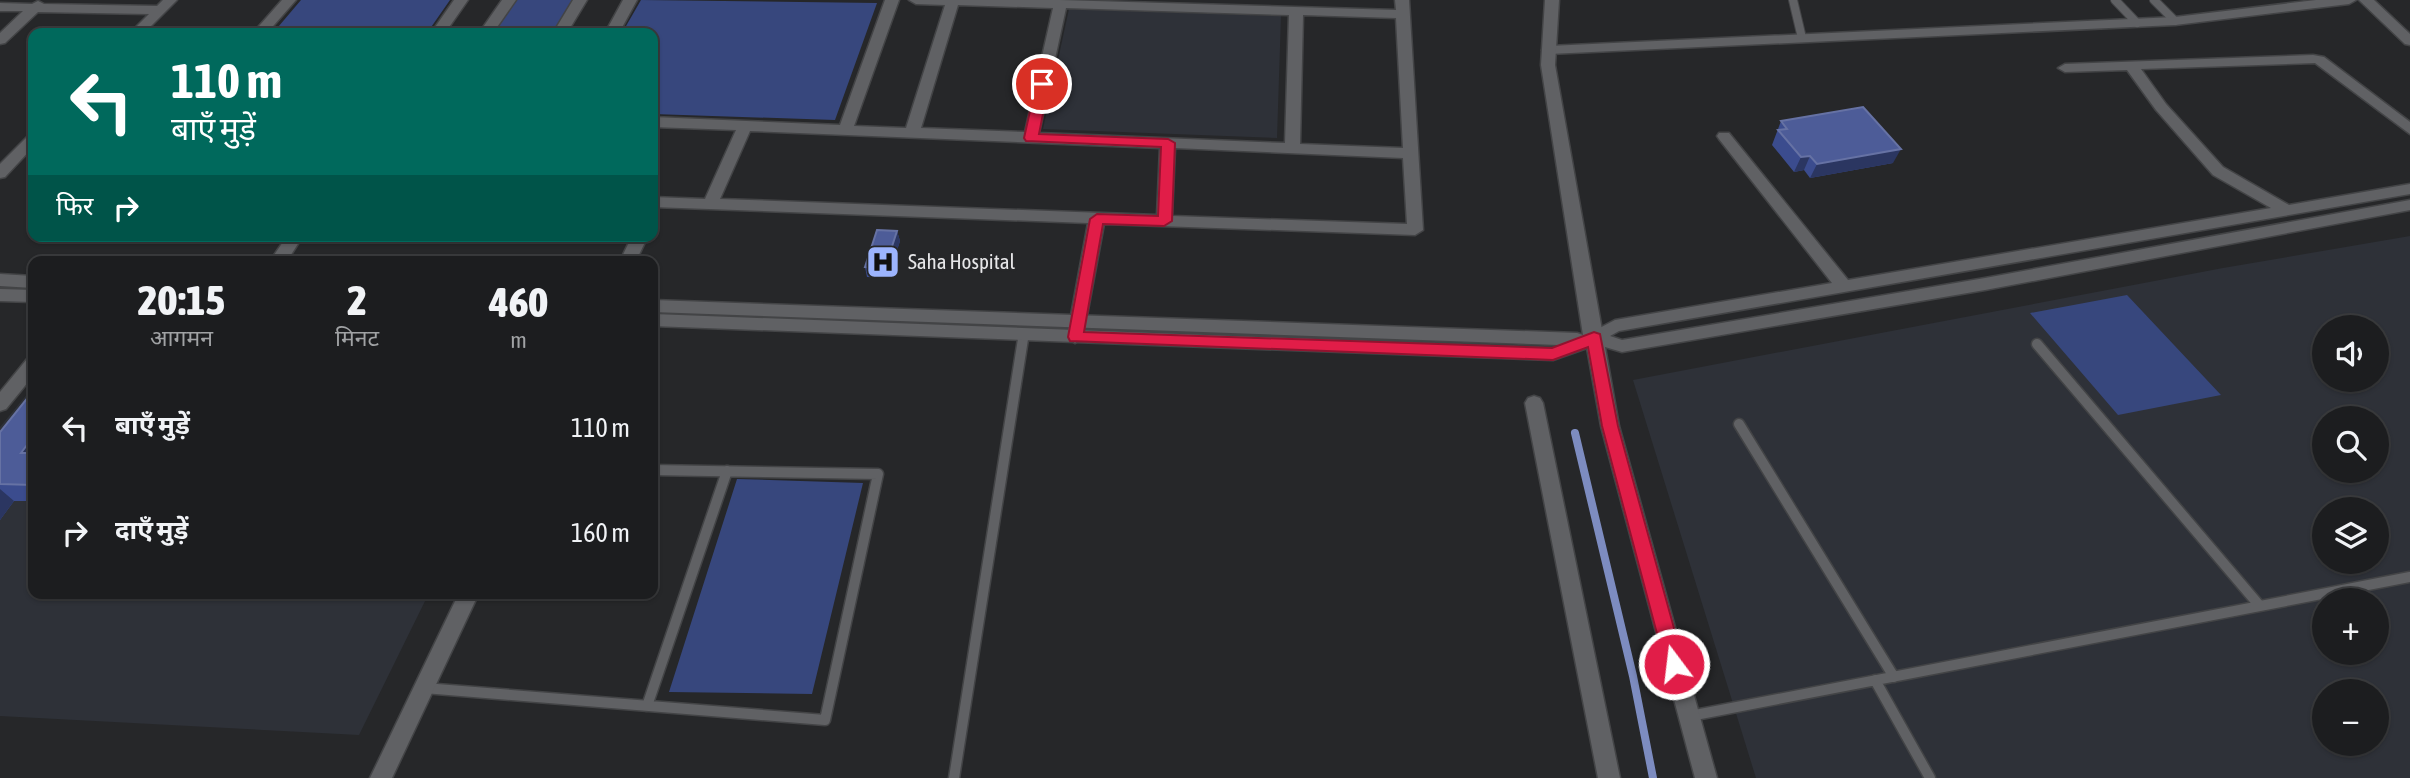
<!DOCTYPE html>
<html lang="hi">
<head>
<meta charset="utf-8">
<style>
  body { margin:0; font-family:"Asap Condensed","Noto Sans Devanagari",sans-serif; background:#252628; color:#f1f3f6; height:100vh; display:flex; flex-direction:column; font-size:26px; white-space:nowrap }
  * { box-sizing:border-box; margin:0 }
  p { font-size:23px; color:#a0a2a4 }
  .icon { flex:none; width:38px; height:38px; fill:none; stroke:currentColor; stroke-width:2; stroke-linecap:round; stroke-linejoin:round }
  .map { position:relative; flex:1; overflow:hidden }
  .panel { position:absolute; left:28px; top:256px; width:630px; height:343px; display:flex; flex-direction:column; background:#1c1d1f; border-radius:14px; box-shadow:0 2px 5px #0004,0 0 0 2px #3a3b3d }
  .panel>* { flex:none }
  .banner { position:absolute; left:28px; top:28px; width:630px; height:214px; border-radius:14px; box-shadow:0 2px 5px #0004,0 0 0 2px #3a3b3d; background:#00695c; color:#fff; overflow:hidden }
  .controls { position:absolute; left:2312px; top:315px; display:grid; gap:14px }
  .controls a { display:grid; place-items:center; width:77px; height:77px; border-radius:50%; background:#1c1d1f; box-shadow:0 2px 5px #0004,0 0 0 2px #3a3b3d; font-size:35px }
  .pin { position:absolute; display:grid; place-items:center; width:60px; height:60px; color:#fff; margin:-30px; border:4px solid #fff; border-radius:50%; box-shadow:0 2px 7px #0007 }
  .me { position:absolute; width:77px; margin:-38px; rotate:345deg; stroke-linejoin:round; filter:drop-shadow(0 0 5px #0008) }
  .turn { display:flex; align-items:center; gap:24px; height:147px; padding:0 28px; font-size:32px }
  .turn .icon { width:91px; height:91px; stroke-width:2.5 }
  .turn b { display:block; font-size:49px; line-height:60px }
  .then { display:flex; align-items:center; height:66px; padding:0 28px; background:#0003; gap:14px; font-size:26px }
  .eta { display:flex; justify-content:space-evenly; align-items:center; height:119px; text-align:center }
  .eta b { font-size:42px; font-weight:800; line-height:49px }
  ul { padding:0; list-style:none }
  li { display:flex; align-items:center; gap:21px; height:105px; padding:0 28px }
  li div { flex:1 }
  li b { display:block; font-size:26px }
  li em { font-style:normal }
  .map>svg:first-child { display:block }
  .built { fill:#2e3138; fill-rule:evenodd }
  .green { fill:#37477d }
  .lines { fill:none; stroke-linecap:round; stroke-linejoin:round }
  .stream { stroke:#7d8cc0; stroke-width:8 }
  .service-far1-casing { stroke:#434446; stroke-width:10 }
  .service-casing { stroke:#434446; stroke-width:13 }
  .minor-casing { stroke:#434446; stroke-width:3 }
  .tertiary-casing { stroke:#434446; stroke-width:3 }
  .service-far1 { stroke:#606164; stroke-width:8 }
  .service { stroke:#606164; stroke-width:10 }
  .minor { fill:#606164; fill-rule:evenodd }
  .tertiary { fill:#606164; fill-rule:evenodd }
  .wall { fill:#3b4c8e }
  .shaded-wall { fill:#2b3661 }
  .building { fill:#4d5c98; stroke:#6672a4; stroke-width:2 }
  .route { fill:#e11d48; stroke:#92132f; stroke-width:2 }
  .labels { text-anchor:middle; stroke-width:5; stroke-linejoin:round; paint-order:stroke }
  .poi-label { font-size:21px; fill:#e7e7e9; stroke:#262729; text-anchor:start }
</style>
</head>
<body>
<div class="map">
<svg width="2410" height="778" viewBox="0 0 2410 778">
  <rect width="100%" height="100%" fill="#262729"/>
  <path class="built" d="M1069,9L1281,16L1277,138L1043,129Z
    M2410,236V778H1756L1633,380L2223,268ZM2324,327H2376V380H2324ZM2324,418H2376V471H2324ZM2324,509H2376V562H2324ZM2324,600H2376V653H2324ZM2324,691H2376V744H2324Z
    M33,387V593H429L359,735L0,716V427Z"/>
  <path class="green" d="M301,0H450L427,33H273Z
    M514,0H574L555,33H493Z
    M641,0L877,3L835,120L653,114V33H622Z
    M2127,295L2221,395L2118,415L2030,313Z
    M737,479L863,483L812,694L669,692Z"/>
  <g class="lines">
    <path class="stream" d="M1575,433L1633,676L1653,778"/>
    <defs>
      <path id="service-far1" d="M1793,0L1802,38
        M2115,0L2137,23
        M2154,0L2175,21
        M1023,341L1024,335"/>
      <path id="service" d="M2037,344L2259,605
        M1739,424L1894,677
        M1875,680L1930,778
        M424,688L825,720L878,474L653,470
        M647,706L727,471
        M1690,716L2410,577
        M954,778L1023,339"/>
      <path id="minor" d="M163,0H177L144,33H130L149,14L38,12L5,43L0,44V33L23,11H0V3L32,4L38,1L44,4L157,6Z
        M282,0H296L267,33H253Z
        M454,0H468L445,33H431Z
        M502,0H516L493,33H479Z
        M573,0H587L567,33H553Z
        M623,0H637L619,33H605Z
        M885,0H899L854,126L906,128L945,5L916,4L909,0H1060L1396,10L1395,0H1409L1423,230L1415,235L1104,224L1083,337L1075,343L1067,337L1088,223L653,207V197L705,199L736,130L653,127V117L840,125ZM958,5L1053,8L1025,132L921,128ZM1066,8L1289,15L1285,143L1039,133ZM1303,15L1396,18L1403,148L1300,144ZM750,131L1160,148L1157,215L720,199ZM1175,148L1403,158L1407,224L1172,216Z
        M2316,0H2356L2349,4L2175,25L1549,54L1542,50L1549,46L2175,17Z
        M2359,0H2374L2410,34V45L2405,44Z
        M2313,55L2324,57L2410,122V134L2315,63L2141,69L2166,104L2223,167L2289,205L2410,184V194L1619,331L1610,336L1622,340L1985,278L2410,200V210L1985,290L1622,352L1588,342L1586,338L1588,334L1615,320L1832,283L1719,139L1717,136L1719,133H1729L1848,280L2271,208L2213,175L2156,110L2127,70L2065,72L2058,68L2065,64Z
        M33,134V147L5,177L0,178V164L28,136Z
        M287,236H303L287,261H270Z
        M632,236H648L636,261H620Z
        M33,358V376L6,409L0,411V392L27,359Z
        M1534,396L1540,398L1543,403L1620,778H1598L1525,403L1528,398Z"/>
      <path id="tertiary" d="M1545,0H1559L1555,65L1619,426L1717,778H1695L1601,426L1587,348L1553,360L653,326V314L1552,348L1559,345L653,312V300L1577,333L1583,335L1541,65Z
        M0,274L33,276V288L0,286Z
        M0,289L33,290V302L0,301Z
        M459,593H479L392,778H370Z"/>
    </defs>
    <use href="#service-far1" class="service-far1-casing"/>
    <use href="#service" class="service-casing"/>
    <use href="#minor" class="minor-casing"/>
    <use href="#tertiary" class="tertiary-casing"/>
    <use href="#service-far1" class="service-far1"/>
    <use href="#service" class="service"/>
    <use href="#minor" class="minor"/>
    <use href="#tertiary" class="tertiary"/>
  </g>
  <path class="wall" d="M1781,121L1893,163L1810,178L1804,170L1794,172L1772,145Z
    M897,231L900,241L888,278L867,277L865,267Z
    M33,391V501H14L0,520V432Z"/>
  <path class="shaded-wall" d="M1901,149L1893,163L1810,178L1817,164Z
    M1810,156L1804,170L1794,172L1801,157Z
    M897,231L900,241L888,278L885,268Z
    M33,437V463L21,453Z
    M0,489L14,501L0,520Z"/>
  <path class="building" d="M1863,107L1901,149L1817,164L1810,156L1801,157L1778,130L1787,129L1781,121Z
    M877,230L897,231L885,268L865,267Z
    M33,391V437L21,453H33V485L0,484V432Z"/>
  <path class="route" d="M1042,80L1049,84L1039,134L1168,139L1175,143L1172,221L1164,226L1103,224L1084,332L1552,348L1594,332L1600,334L1618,426L1684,664L1681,670L1674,672L1668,670L1665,664L1602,426L1588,347L1553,360L1070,341L1068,337L1090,219L1097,214L1158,216L1161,147L1026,141L1024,138L1036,84Z"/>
  <defs>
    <symbol id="hospital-square" viewBox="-11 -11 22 22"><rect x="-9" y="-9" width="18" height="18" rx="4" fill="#9cb4fd" stroke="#262729"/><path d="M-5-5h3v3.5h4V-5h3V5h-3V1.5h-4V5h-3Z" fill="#111"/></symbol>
  </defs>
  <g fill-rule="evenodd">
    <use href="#hospital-square" x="864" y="243" width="38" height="38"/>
  </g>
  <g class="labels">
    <g class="poi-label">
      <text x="908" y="269">Saha Hospital</text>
    </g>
  </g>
</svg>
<div class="controls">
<a><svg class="icon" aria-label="sound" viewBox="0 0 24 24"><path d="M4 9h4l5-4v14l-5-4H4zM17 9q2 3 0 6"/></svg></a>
<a><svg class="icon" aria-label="search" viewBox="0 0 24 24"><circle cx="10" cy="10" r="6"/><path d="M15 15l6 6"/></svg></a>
<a><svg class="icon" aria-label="layers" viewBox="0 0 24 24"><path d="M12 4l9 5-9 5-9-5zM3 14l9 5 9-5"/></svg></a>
<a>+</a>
<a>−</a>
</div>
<div class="pin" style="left:1042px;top:84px;background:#d93025"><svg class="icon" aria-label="arrive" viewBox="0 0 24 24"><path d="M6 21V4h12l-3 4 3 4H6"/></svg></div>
<svg class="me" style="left:1674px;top:664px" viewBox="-20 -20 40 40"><circle r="17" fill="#e11d48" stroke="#fff" stroke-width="3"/><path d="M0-11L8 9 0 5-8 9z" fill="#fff"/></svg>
<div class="banner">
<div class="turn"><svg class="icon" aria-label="left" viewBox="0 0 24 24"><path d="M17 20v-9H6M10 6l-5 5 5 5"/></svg><div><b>110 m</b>बाएँ मुड़ें</div></div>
<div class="then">फिर<svg class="icon" aria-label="right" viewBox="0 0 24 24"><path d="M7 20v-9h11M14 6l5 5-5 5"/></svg></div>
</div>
<section class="panel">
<div class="eta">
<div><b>20:15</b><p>आगमन</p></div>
<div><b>2</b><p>मिनट</p></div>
<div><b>460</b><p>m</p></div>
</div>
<ul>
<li><svg class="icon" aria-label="left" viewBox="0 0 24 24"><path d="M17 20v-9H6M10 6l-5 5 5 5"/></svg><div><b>बाएँ मुड़ें</b></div><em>110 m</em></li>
<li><svg class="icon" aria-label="right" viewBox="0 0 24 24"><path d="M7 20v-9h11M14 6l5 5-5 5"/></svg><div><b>दाएँ मुड़ें</b></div><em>160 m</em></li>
</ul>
</section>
</div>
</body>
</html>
